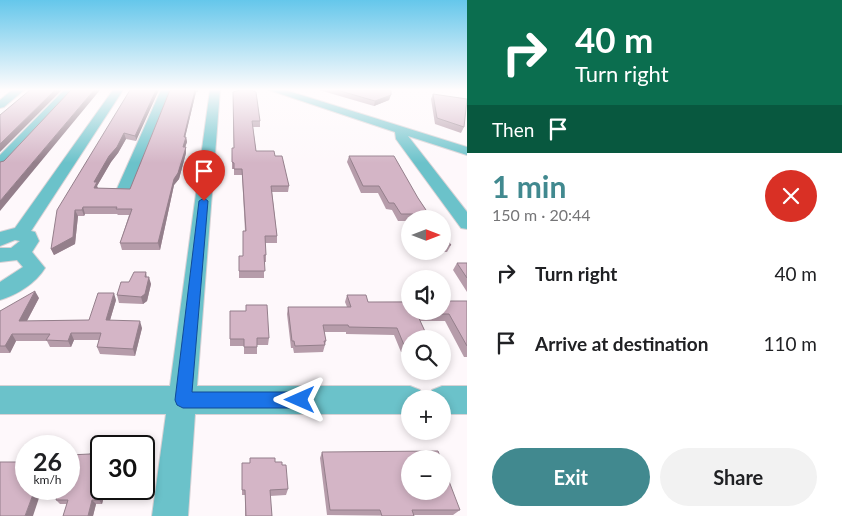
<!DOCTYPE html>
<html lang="en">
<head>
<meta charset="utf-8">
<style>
  body { margin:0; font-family:Lato,sans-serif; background:#f2f2f2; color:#202124; height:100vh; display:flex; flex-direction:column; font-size:19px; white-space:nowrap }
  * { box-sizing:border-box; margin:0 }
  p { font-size:16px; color:#757577 }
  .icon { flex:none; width:28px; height:28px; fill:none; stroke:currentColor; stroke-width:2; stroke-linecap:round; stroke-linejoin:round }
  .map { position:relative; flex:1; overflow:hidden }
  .drawer { display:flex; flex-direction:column; background:#fff; width:375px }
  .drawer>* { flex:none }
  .hud { background:#0b6e4f; color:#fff; overflow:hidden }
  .needle { width:32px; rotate:90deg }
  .buttons { position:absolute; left:401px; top:210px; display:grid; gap:10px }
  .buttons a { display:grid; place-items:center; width:50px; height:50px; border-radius:50%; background:#fff; box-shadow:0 2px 8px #0003; font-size:25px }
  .speed { position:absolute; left:15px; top:435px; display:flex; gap:10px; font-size:25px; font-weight:700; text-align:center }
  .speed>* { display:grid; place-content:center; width:65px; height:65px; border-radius:50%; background:#fff; box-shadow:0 2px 8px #0003; line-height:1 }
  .speed small { font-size:12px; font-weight:400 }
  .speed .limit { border:2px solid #111; border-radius:8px; background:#fff; color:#111 }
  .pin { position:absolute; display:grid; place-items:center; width:42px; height:42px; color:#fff; margin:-51px -21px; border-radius:50% 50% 50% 0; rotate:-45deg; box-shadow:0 0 5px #0007 }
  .pin .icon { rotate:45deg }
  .me { position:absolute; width:55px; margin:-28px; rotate:270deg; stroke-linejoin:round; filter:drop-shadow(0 0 4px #0008) }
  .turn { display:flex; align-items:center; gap:18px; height:105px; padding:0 25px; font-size:22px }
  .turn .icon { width:65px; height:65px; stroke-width:2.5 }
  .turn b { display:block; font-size:35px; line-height:42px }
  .then { display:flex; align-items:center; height:48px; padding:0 25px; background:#0003; gap:10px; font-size:19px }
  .round { display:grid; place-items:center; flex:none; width:52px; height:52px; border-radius:26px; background:#f2f2f2 }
  .summary { display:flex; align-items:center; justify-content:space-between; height:85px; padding:0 25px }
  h1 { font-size:30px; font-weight:700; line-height:38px; color:#41898f }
  .button { display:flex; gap:10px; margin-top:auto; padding:10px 25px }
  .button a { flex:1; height:58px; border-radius:30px; background:#41898f; color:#fff; font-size:20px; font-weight:700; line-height:58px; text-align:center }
  .button a+a { background:#f2f2f2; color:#202124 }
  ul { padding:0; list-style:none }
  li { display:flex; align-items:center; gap:15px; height:70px; padding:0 25px }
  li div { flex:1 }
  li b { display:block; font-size:19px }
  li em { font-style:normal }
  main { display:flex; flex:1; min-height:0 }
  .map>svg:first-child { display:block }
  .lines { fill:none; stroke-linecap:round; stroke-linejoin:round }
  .minor-casing { stroke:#d8d2d5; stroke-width:2 }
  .minor { fill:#6bc2ca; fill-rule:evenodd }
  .wall { fill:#b69caa }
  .shaded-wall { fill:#947f8b }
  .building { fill:#d4b5c6; stroke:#947f8b }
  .route { fill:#1a73e8; stroke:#114b97 }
</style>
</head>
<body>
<main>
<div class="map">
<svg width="467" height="516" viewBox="0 0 467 516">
  <rect width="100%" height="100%" fill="#fef8fb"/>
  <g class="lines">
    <defs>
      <path id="minor" d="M12,90H24L4,107L0,108V100Z
        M64,90H75L5,166L0,167V155Z
        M113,90H123L31,231L35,232L39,241L32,252L45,268C36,283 17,295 0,300V282L23,267L17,260L0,262V248H11L20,241L15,240L0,246V232L15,228Z
        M161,90H171L132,191L130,194H118L116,191Z
        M210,90H220L197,386H410L420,390L424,399H410V414H195L188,516H152L166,414H0V386H170Z
        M269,90H285L467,147V155L408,136L467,212V229L461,228L396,139L395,132Z
        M442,386H467V414H442V399H428L432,390Z"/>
    </defs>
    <use href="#minor" class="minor-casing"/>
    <use href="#minor" class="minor"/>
  </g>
  <path class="wall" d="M130,90L136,141L126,139L118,153L111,162L97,186L98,188L130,189L170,90H198V92H196L185,137H186L187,142L185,147H186V153L179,179L174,185L160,250H122L120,243L129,215H118L117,214H85L84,216H78L75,244L54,255L51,249Z
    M319,90H391L389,100L374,106Z
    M233,92L260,121V127H253L256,151L275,156L289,186L288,192H272L277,236V243H265L266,255V262H264V278H239V256H243L245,231L242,175H234V169H232V148H234Z
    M433,94L464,127L461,133L435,124L431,99Z
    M349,156L418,198L432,219H410V221H398L392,210L386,209L378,193H361L347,162Z
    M442,234L451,245L447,252H429V251H442Z
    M457,263H467V292L453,270Z
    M146,272L147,277L151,284L147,301L143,304L119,303L117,295L129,282Z
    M347,295L368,302L467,301V357H464L445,321H420L428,338L410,339V352H401L394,335L346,334V332H324L326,341L323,352L294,353L293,348H291L287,314L288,307H347L345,302Z
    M39,298L27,321L89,320L116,300L110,320L142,328L135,356L100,354L97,347L99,340H74L71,347H50L47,341H16L10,353H0V311Z
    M230,311L269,338L268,345H257V354H244V346H230Z
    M322,452L460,510L453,515H414V516L327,515L320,458Z
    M250,458L275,462L288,489L286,495L270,496L272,516H245V495H242V463H250Z
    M101,489H106L102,504H96L93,516H63L67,504H60L56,500Z"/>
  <path class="shaded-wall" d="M55,90H62L0,152V144Z
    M94,90H100L0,211V201Z
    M156,90H159L136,141L135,136Z
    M195,90H196V92L184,142V137L186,127Z
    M391,95L389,100L374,106L375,101Z
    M124,133L126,139L118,153L111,162L97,186L98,189L94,188V182L109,156Z
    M186,137L187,142L183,153V147Z
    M186,147V153L179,179L174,185L160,250L158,243L174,179Z
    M83,207L85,214L84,216L82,210Z
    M75,210L78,216L75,244L54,255L51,249Z
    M149,277L151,284L147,301L143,304L141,297Z
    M35,291L39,298L23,328L19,321Z
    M114,293L116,300L108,327L106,320Z
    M140,321L142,328L135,356L133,349Z
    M71,333L74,340L71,347L68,341Z
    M12,334L16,341L10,353L5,346Z
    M35,489H42L33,516H25Z
    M101,489H106L102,504L99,500Z
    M92,500L96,504L93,516H88Z"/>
  <path class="building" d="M30,90H55L0,144V115Z
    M71,90H94L0,201V162L4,161Z
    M130,90H156L135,136L124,133L117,147L109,156L94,182H97L94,188L130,189L170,90H195L184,137H186L183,147H186L178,173L174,179L158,243H120L132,209H116L117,207H83L82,210H75L73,237L51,249L57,210Z
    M240,90H251L256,92L260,121H252L256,151H274L275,156H282L289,186H271L277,236H265L266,255H264L265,271H239V256H243V231H246L242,169H234V163L232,162V148H234L233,92Z
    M337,90H391V95L375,101Z
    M433,94L467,99L464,127L437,118Z
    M349,156H394L418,198L432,219H416L413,214H401L394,203H389L379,186H363Z
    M442,234L451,245H442Z
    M457,263H467V278Z
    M134,272H146L145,277H149L145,294L141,297L117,295L121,282H129Z
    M35,291L19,321L89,320L98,293H114L106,320L140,321L133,349L97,347L101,333H71L68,341L46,340L50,334H12L5,346H0V311Z
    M347,295H366L368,302H410V311H442V301H467V346L449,314H417L428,338L410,339V345H404L397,328L349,327L348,325H323L326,341H324L325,345L295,346L294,341H292L288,307H351Z
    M246,305H267L269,338H257V347H244V339H230V311H246Z
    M92,449H101V488L99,500H92L88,516H63L68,500H56L59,489H69V455L90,454Z
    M438,451L441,459H410V491H442V463L460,510H412L414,516H382L380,510H330L322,452Z
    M250,458H275V462H282V465H286L288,489L270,490L272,516H246L245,490H242V463H250Z
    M0,462H26V489H35L25,516H0Z"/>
  <linearGradient id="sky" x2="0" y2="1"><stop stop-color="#65c7eb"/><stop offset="0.55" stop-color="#fffcfd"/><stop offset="1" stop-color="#fffcfd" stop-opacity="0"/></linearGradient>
  <rect width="467" height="163" fill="url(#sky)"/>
  <path class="route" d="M204,198L208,201L192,392H300L306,395L308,400L306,405L300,408H183L177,405L175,400L199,201Z"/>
</svg>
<div class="buttons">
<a><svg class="needle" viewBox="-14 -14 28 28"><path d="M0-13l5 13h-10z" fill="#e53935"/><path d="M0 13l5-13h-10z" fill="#757577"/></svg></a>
<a><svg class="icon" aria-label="sound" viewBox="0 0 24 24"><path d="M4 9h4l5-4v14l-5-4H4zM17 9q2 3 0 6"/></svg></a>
<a><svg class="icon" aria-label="search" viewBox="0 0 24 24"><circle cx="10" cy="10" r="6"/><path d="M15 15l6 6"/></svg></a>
<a>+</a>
<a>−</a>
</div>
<div class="speed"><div>26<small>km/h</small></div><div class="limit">30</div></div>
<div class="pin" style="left:204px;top:201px;background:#d93025"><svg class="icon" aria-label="arrive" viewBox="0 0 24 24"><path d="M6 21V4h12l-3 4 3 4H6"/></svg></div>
<svg class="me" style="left:300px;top:400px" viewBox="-20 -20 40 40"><path d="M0-17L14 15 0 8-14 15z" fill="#1a73e8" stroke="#fff" stroke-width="4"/></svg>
</div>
<section class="drawer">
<div class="hud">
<div class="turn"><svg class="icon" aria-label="right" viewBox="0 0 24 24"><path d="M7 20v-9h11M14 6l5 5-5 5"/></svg><div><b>40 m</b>Turn right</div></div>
<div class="then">Then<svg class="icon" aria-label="arrive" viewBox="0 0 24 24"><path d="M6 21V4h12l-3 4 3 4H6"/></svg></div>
</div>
<div class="summary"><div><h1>1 min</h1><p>150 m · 20:44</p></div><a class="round" style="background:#d93025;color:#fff"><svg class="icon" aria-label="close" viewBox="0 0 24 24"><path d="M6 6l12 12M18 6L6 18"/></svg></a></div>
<ul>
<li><svg class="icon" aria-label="right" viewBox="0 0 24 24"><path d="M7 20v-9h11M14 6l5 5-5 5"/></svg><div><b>Turn right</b></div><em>40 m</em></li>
<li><svg class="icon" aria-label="arrive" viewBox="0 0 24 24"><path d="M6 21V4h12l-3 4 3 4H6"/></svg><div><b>Arrive at destination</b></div><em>110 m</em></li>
</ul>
<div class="button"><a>Exit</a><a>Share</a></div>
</section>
</main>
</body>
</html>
